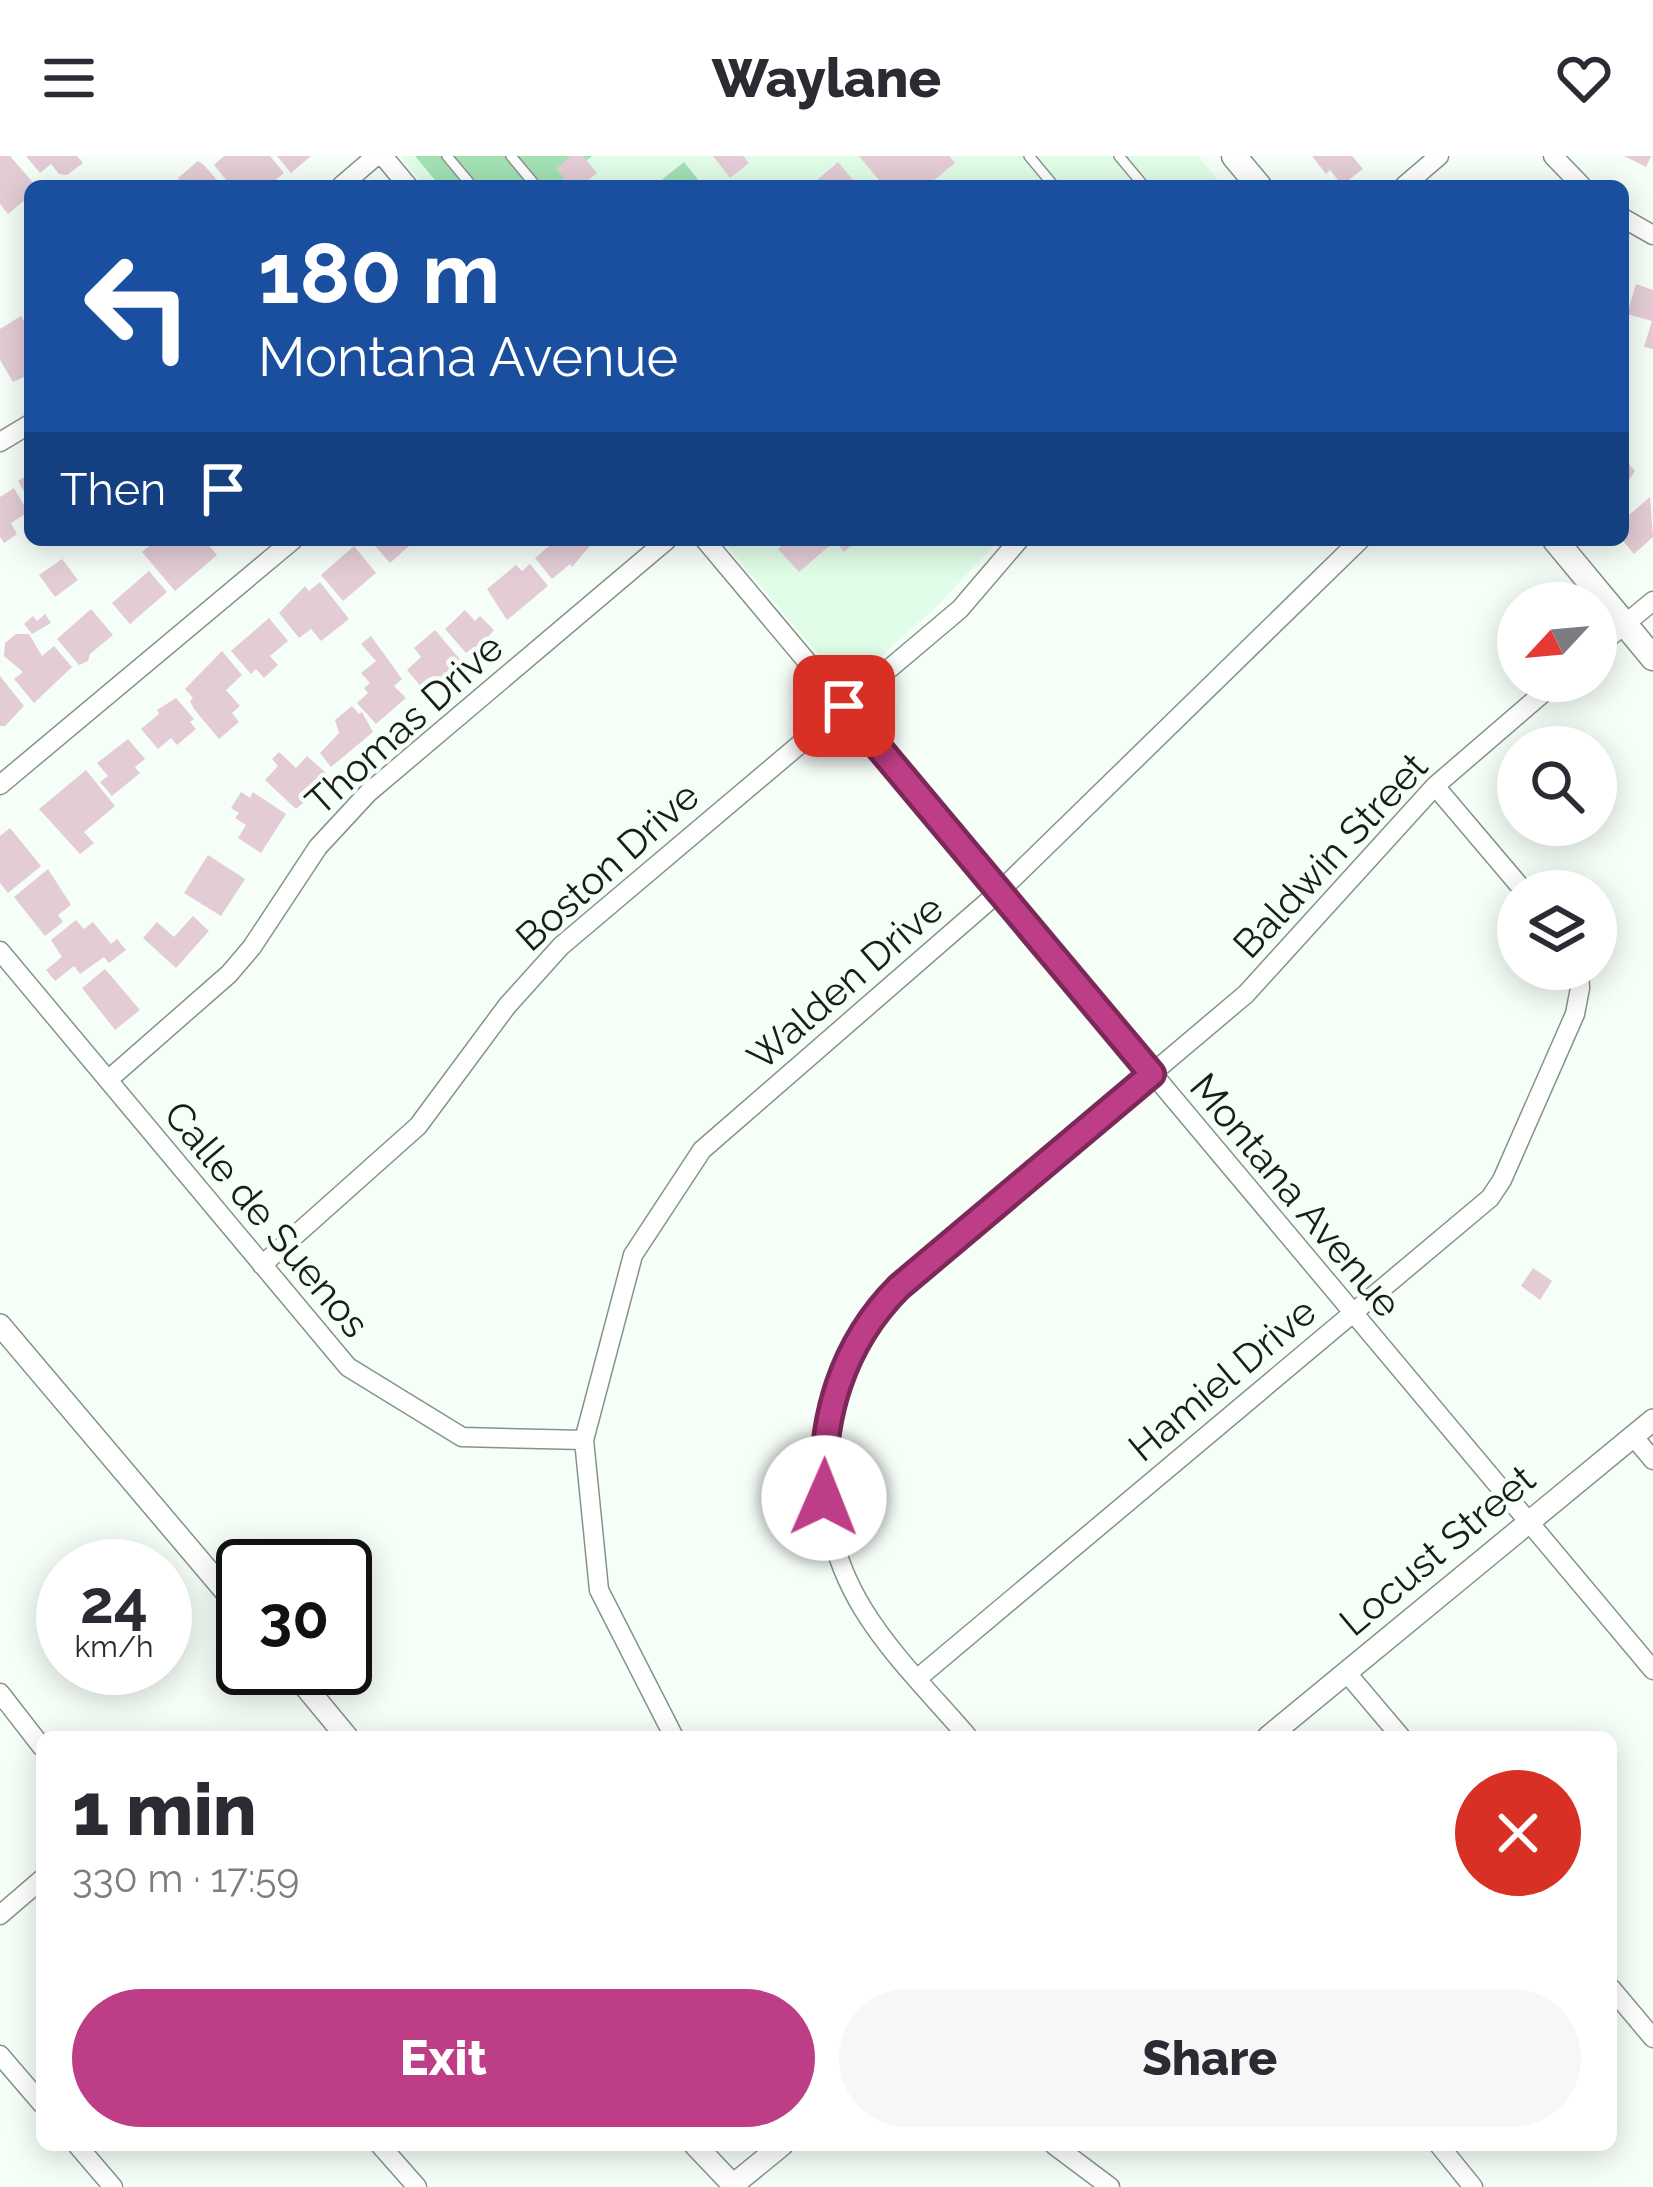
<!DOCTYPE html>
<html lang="en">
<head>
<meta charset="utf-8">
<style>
  body { margin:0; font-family:Raleway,sans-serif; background:#f7f7f7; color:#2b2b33; height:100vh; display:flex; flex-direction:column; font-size:45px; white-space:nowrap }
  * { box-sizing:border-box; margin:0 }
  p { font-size:39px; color:#7c7c81 }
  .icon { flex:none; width:66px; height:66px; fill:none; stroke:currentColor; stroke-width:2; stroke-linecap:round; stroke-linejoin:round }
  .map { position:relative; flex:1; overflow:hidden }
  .side { position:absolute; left:36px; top:1575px; width:1581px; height:420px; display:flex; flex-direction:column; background:#fff; border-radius:18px; box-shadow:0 6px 30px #0003 }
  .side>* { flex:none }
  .banner { position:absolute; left:24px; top:24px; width:1605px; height:366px; border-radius:18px; box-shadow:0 6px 30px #0003; background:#1a4fa0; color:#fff; overflow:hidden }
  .needle { width:78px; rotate:244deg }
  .tools { position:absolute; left:1497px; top:426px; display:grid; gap:24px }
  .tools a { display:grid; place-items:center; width:120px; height:120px; border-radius:50%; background:#fff; box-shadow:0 6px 30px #0003; font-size:60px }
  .speed { position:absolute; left:36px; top:1383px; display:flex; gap:24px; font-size:60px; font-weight:700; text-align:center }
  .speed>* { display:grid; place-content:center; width:156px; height:156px; border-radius:50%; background:#fff; box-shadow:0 6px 30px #0003; line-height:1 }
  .speed small { font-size:30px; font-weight:400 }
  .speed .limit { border:6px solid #111; border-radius:18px; background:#fff; color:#111 }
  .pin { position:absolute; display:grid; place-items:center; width:102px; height:102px; color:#fff; margin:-51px; border-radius:24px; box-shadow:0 6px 18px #0006 }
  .me { position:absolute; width:132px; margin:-66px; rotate:1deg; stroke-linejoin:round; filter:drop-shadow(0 0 9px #0008) }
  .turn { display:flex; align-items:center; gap:42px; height:252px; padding:0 36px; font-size:54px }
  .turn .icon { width:156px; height:156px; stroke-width:2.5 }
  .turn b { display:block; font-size:84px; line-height:102px }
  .then { display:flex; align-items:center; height:114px; padding:0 36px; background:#0003; gap:24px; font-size:45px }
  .round { display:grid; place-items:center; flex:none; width:126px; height:126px; border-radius:63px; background:#f7f7f7 }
  .overview { display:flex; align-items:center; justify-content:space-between; height:204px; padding:0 36px }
  h1 { font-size:72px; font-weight:800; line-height:90px }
  .primary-button { display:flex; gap:24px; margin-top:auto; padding:24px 36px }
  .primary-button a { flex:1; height:138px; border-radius:72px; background:#be3d87; color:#fff; font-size:48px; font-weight:800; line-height:138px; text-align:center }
  .primary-button a+a { background:#f7f7f7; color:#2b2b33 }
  header { display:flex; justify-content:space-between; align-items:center; height:156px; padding:0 36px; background:#fff; font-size:54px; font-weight:800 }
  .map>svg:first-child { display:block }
  .built { fill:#e1fde8 }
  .green { fill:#a3e1b4 }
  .building { fill:#e3ccd6 }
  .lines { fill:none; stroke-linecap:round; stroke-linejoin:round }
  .service-casing { stroke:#839588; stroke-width:12 }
  .minor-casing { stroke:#839588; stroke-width:21 }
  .tertiary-casing { stroke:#839588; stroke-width:24 }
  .secondary-casing { stroke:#839588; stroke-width:27 }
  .service { stroke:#fff; stroke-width:9 }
  .minor { stroke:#fff; stroke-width:18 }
  .tertiary { stroke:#fff; stroke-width:21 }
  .secondary { stroke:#fff; stroke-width:24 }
  .route-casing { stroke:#7c2858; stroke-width:30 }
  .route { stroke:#be3d87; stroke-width:21 }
  .labels { text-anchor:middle; stroke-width:9; stroke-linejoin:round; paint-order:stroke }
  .street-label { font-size:39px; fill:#171e19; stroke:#f6fef8 }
</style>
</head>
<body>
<header><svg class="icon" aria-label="menu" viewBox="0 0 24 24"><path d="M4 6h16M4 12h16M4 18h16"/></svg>Waylane<svg class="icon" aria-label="heart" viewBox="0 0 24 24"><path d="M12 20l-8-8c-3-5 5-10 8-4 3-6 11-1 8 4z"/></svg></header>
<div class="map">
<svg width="1653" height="2031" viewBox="0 0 1653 2031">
  <rect width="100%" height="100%" fill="#f6fef8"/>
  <path class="built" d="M400,0H1198L1223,30H425Z
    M722,384H999L938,449L852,526L839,523Z"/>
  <path class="green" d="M415,0H592L556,30H440Z
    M684,6L703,30H654Z"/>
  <path class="building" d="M0,0H10L36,30H30V40L8,58L0,48Z
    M26,0H77L83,7L67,19L59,18L51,8L40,17Z
    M224,0H270L284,17L273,26L275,30H231L214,9Z
    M277,0H311L291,17Z
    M571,0H583L597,17L581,30H571L556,13Z
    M713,0H743L749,7L730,22Z
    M859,0H949L955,7L927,30H884Z
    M1312,0H1352L1363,13L1342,29L1330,14L1326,18Z
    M1624,0H1651L1646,11Z
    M198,5L204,9L222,30H179L182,27L178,22Z
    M838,6L858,30H820L816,25Z
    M1636,128L1653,134V193L1644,191L1652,165L1627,158Z
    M21,160L30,175V218L13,226L0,204V173Z
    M1623,301L1635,315L1623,333Z
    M30,318V346L18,325Z
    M14,332L28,356L11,367L17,378L4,387L0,381V341Z
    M1650,341L1653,381L1634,398L1623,385V352L1629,359Z
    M156,384H204L217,399L175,435L142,396Z
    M370,384H406L410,389L390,407Z
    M556,384H583L589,391L572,411L570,408L552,423L535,402Z
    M789,384H857L844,396L835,385L799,416L778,393Z
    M354,390L376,417L343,445L321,419Z
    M62,403L78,424L55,441L39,419Z
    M530,408L548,430L507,464L487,433L516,409L522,415Z
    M149,415L167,436L130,468L112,447Z
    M320,426L349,463L321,485L311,473L299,482L279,457L305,430L309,435Z
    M91,453L113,479L90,498L88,505L79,509L57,483Z
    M465,454L475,465L480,460L494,474L473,498L470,494L466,497L445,473Z
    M45,458L51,467L32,478L24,468L33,460L37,465Z
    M269,462L288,485L270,500L278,509L264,522L256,513L251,518L231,495Z
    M435,474L463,507L424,534L407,514L421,501L414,492Z
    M16,478H29L42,500L54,490L72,511L34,547L14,523L23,516L4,500L5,487Z
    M371,480L402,523L394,530L406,542L376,568L357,547L368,537L364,532L370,527L361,517L376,505L361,488Z
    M222,495L242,519L226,534L240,550L232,557L239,566L219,583L194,553L190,545L193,542L185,533Z
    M0,520L24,550L5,570H0Z
    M176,542L194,563L190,566L196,573L177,589L171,582L158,593L141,573L159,558L157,554Z
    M352,550L359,558L362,556L373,576L331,611L320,597L339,577L335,564Z
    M128,583L145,603L135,611L140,617L112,640L100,626L108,620L97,607Z
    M279,596L296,612L307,600L326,617L311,633L315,637L296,653L265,624L278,610L272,603Z
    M86,614L115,650L84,676L94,687L80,698L39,653Z
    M241,636L250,642L253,636L286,658L261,697L238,682L246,669L235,662L239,657L231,652Z
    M10,672L41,710L8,737L0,727V680Z
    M208,699L245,723L221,760L184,737Z
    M48,713L71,749L58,759L63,766L45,780L14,741Z
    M193,760L209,775L176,812L143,782L157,766L174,781Z
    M76,764L84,773L93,766L111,788L117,783L126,794L109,807L104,801L80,818L74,810L55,825L46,814L62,801L51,784Z
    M105,813L140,854L115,874L82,832Z
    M1533,1112L1552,1125L1540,1144L1521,1130Z"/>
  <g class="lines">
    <defs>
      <path id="service" d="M447,0L472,30
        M511,0L536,30
        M1029,0L1054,30
        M1119,0L1144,30"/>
      <path id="minor" d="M383,0L408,30
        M1553,0L1582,30
        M341,30L376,0
        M1404,30L1439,0
        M1623,62L1653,79
        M0,286L30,268
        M705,384L1653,1514
        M1596,492L1653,445
        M0,629L293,384
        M1435,630L1524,735
        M0,795L348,1211L462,1281L584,1284L599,1434L674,1581
        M108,924L229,818L252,791L318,691L368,637L667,384
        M262,1109L418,970L507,850L561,790L960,453L1019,384
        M1633,1280L1653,1304
        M584,1284L633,1099L702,994L1000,735L1360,384
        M1346,1516L1401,1581
        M918,1522L1490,1042L1502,1024L1575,858L1580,832L1579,813
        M0,1537L42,1591
        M968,1581C933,1540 891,1499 863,1453C800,1350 814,1216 899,1131L1246,838L1435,630L1557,525
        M0,1759L42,1723
        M1611,1832L1653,1882
        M0,1899L42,1948
        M77,1989L113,2031
        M380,1989L417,2031
        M1054,1989L1110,2031
        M1439,1989L1473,2031"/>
      <path id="tertiary" d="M0,1169L243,1456
        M290,1512L347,1581
        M1268,1581L1653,1264
        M695,1989L735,2031
        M733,2029L782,1989"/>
      <path id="secondary" d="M1234,0L1259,30
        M1555,384L1653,502"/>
    </defs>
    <use href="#service" class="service-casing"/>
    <use href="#minor" class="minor-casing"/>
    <use href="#tertiary" class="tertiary-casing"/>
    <use href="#secondary" class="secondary-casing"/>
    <use href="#service" class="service"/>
    <use href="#minor" class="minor"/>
    <use href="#tertiary" class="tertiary"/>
    <use href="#secondary" class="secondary"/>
  </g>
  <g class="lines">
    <defs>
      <path id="route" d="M824,1342C820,1263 842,1188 899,1131L1152,918L844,550"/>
    </defs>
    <use href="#route" class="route-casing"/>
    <use href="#route" class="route"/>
  </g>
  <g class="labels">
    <g class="street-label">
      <text transform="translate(404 568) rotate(-42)" y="14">Thomas Drive</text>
      <text transform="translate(1330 699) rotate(-47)" y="14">Baldwin Street</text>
      <text transform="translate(607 710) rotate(-42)" y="14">Boston Drive</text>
      <text transform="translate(845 826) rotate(-41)" y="14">Walden Drive</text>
      <text transform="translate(1296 1039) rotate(50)" y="14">Montana Avenue</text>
      <text transform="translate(267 1063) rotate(50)" y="14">Calle de Suenos</text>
      <text transform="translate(1222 1223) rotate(-40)" y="14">Hamiel Drive</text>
      <text transform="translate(1437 1394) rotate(-40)" y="14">Locust Street</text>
    </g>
  </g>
</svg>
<div class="tools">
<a><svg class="needle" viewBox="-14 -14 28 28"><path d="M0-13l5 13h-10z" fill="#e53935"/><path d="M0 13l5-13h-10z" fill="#7c7c81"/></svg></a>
<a><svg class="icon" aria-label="search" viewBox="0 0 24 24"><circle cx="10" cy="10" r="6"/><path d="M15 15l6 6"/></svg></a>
<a><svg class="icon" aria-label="layers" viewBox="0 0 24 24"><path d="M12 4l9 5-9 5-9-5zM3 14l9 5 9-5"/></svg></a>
</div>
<div class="speed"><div>24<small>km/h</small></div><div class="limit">30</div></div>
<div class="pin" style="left:844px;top:550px;background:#d93025"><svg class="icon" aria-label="arrive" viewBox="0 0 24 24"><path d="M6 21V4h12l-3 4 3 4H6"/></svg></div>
<svg class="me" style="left:824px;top:1342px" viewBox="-20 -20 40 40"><circle r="19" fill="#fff"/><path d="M0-13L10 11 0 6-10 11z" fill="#be3d87"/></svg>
<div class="banner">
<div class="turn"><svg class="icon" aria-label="left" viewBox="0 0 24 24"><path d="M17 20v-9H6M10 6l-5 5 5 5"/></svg><div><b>180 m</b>Montana Avenue</div></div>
<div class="then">Then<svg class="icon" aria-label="arrive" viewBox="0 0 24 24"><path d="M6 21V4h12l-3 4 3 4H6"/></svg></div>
</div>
<section class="side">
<div class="overview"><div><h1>1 min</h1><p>330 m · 17:59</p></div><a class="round" style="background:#d93025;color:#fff"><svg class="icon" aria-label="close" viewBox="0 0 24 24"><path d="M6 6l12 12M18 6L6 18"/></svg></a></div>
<div class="primary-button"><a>Exit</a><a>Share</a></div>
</section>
</div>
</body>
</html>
